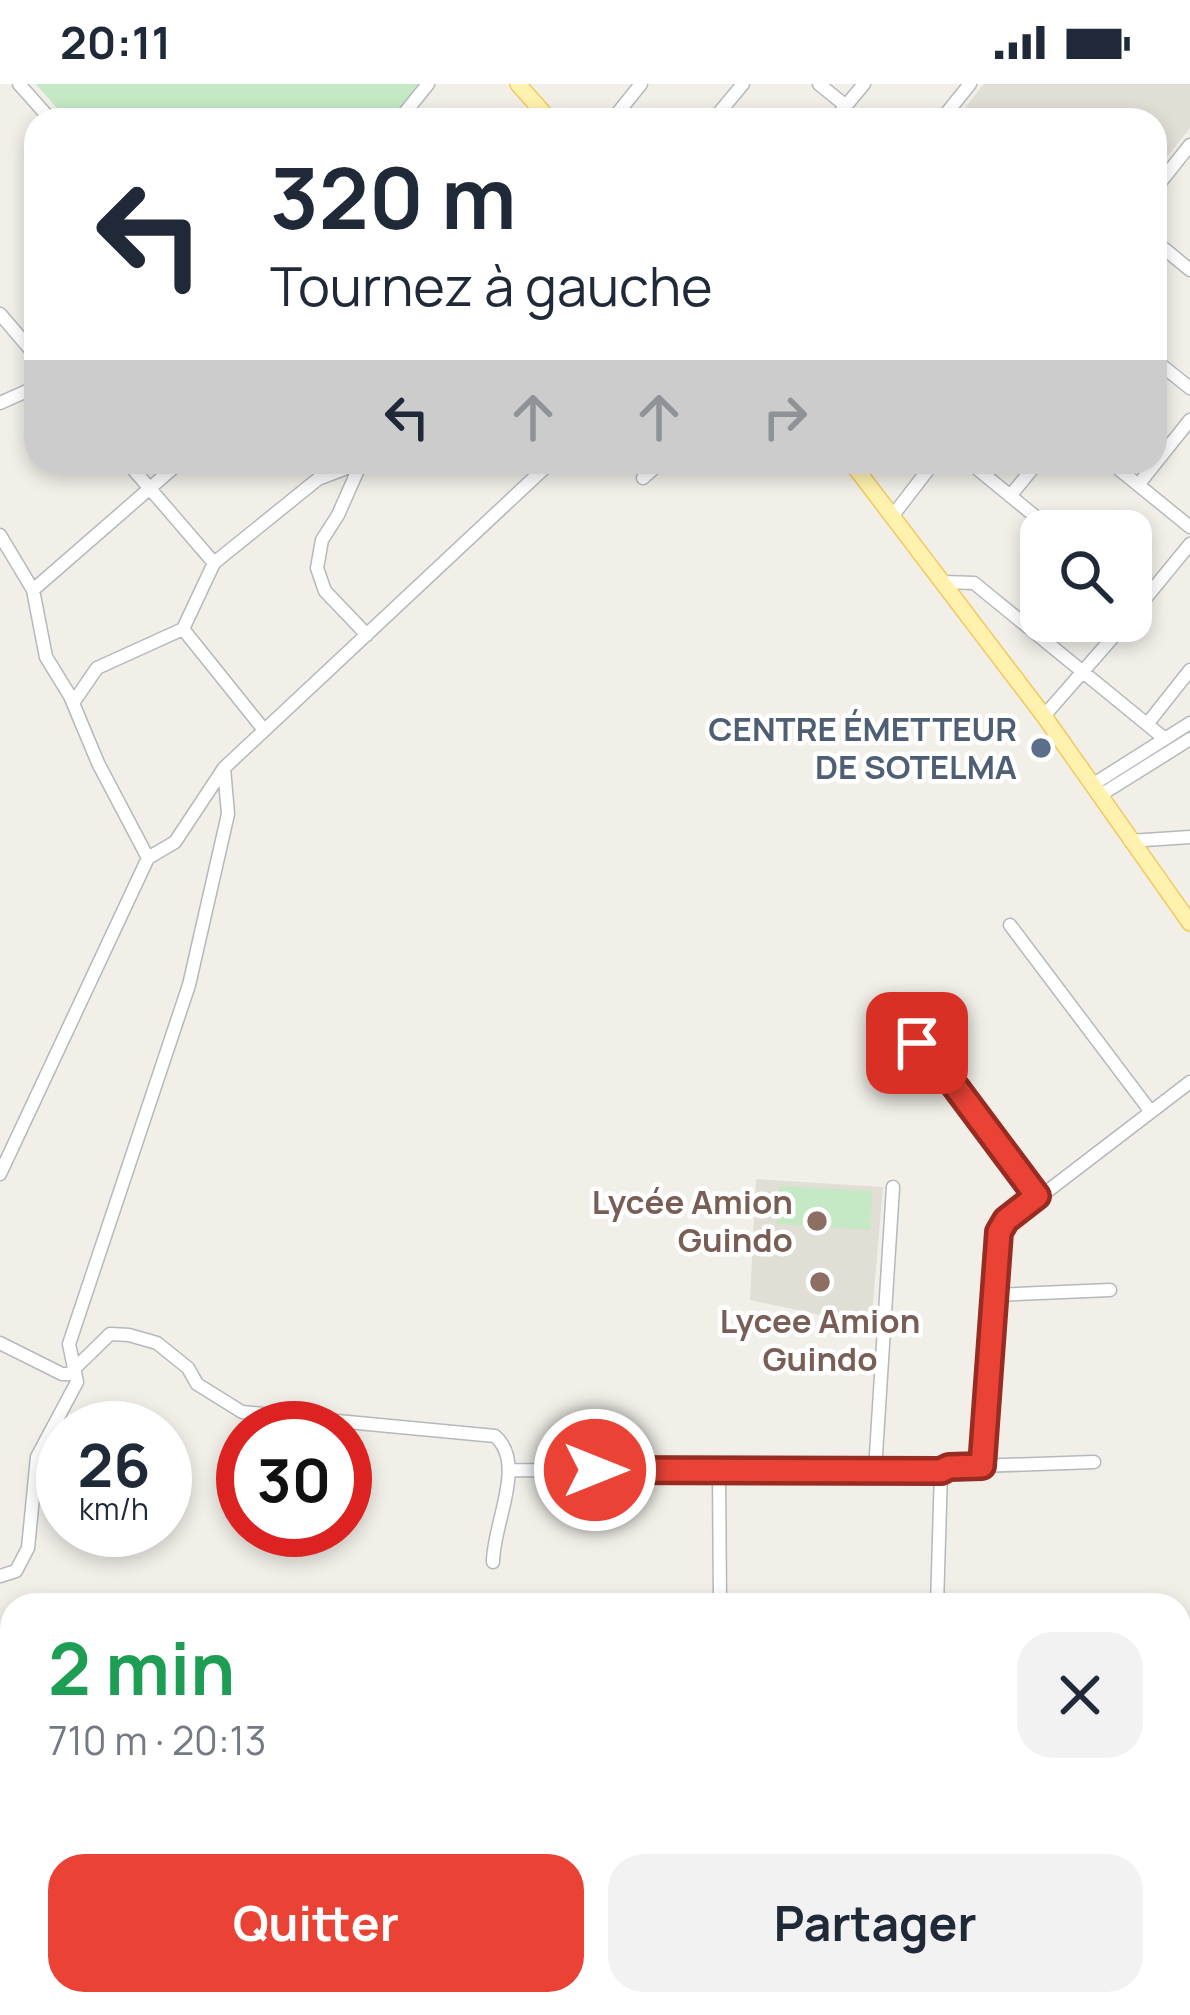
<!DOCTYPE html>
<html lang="fr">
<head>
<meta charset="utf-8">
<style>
  body { margin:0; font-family:Manrope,sans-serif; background:#f2f2f3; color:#1f2937; height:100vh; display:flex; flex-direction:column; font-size:45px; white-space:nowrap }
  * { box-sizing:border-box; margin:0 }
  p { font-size:39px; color:#747a83 }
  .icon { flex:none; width:66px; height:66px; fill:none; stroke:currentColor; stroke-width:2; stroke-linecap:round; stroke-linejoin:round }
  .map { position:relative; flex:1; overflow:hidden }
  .panel { position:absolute; left:0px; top:1509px; width:1191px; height:423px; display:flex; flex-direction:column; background:#fff; border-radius:36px 36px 0 0; box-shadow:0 6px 18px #0003 }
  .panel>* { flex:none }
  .top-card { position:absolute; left:24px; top:24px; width:1143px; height:366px; border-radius:36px; box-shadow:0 6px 18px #0003; background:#fff; color:#1f2937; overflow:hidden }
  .fabs { position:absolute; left:1020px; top:426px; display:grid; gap:24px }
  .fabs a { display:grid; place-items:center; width:132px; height:132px; border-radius:24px; background:#fff; box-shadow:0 6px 18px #0003; font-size:60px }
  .speed { position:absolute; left:36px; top:1317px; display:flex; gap:24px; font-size:60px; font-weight:700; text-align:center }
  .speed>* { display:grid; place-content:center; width:156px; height:156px; border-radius:50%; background:#fff; box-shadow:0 6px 18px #0003; line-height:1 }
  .speed small { font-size:30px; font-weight:400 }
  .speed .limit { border:18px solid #d22; background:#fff; color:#111 }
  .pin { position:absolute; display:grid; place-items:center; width:102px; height:102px; color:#fff; margin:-51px; border-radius:24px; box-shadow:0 6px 18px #0006 }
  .me { position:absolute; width:132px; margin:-66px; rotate:90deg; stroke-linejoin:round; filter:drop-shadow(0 0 9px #0008) }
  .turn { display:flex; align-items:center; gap:42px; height:252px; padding:0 48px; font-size:54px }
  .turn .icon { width:156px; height:156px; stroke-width:2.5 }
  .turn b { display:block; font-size:84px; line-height:102px }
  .lanes { display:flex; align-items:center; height:114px; padding:0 48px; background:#0003; justify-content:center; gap:60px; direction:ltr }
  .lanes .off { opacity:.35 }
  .round { display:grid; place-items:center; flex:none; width:126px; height:126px; border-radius:36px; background:#f2f2f3 }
  .headline { display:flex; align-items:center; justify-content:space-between; height:204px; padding:0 48px }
  h1 { font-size:72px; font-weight:700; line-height:90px; color:#1e9e55 }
  .primary-button { display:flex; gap:24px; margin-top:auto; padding:24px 48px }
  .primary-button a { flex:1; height:138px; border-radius:36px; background:#ea4335; color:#fff; font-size:48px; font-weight:700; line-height:138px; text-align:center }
  .primary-button a+a { background:#f2f2f3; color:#1f2937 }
  .status { display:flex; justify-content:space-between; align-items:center; height:84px; padding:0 60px; background:#fff; direction:ltr }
  .status svg { height:33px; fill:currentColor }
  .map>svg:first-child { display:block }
  .education { fill:#e1ded6 }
  .green { fill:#c5e8c5 }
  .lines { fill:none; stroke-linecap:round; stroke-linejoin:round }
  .stream { stroke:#aadaff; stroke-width:3 }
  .minor-casing { stroke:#b5b8bc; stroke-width:15 }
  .major-casing { stroke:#f2c960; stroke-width:18 }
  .minor { stroke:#fff; stroke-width:12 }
  .major { stroke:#fff2af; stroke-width:15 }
  .route-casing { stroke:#982c22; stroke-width:30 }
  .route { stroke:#ea4335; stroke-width:21 }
  .service-dot { fill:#5c6f8a; stroke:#fff; stroke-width:4.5 }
  .education-dot { fill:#8d6e63; stroke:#fff; stroke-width:4.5 }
  .labels { text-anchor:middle; stroke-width:9; stroke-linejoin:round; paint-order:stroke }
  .service-label { font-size:33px; font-weight:bold; fill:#4e5e75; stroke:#fff; text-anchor:end }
  .education-label { font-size:33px; font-weight:bold; fill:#785e54; stroke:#fff; text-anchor:end }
</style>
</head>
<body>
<div class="status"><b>20:11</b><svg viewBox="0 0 49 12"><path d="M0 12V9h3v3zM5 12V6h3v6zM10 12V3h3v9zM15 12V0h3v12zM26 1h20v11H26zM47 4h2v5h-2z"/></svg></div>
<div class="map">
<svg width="1190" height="1931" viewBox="0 0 1190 1931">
  <rect width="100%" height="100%" fill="#f1efe8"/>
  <path class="education" d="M984,0H1190V44L1155,88V36H955Z
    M756,1095L883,1103L871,1242L750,1216Z
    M1190,1846V1931H147V1920H1179V1847Z"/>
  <path class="green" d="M36,0H421L390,36H67Z
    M779,1102L872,1107L870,1146L777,1140Z"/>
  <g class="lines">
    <path class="stream" d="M880,1931L882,1920"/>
    <defs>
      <path id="minor" d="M19,0L51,36
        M819,0L846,22
        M399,36L428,0
        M612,36L641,0
        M713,36L743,0
        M834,36L864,0
        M941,36L970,0
        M1155,105L1190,61
        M1155,157L1190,186
        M0,230L36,272
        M1155,276L1190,304
        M0,319L36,303
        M127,378L214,479
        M969,378L1053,447
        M1110,378L1190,443
        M361,379L338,431L322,456L317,484L325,507L367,551
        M643,394L661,378
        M1138,401L1190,336
        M1010,412L1038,378
        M894,430L934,378
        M0,451L33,506L46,573L70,612L98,679L148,774
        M943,498L974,499L1165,655
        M33,506L180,378
        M1131,532L1190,460
        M183,545L264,646
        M73,619L97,584L183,545L214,479L318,395L360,379
        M1044,632L1127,537
        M1148,639L1190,586
        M1092,701L1190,639
        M1099,712L1190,655
        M1130,757L1190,753
        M148,774L175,758L224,684L551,378
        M1010,841L1151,1028
        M917,959L925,962L1037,1112
        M0,1090L148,774
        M995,1211L1110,1206
        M0,1259L62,1290H69L110,1250L129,1251L157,1259L188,1284L197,1300L242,1328L495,1352C527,1380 493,1439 493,1478
        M982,1382L1002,1142L1190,998
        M512,1386L941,1387L949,1383L1094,1378
        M719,1386L720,1521
        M875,1386L893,1103
        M0,1492L16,1487L28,1464L37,1373L77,1298L69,1260L189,901L228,730L224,684
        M937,1521L941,1387
        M1179,1574H1190
        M0,1828L12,1830
        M1179,1839H1190
        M139,1920V1931"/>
      <path id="major" d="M518,0L550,36
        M851,378L1044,632L1190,839"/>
    </defs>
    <use href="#minor" class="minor-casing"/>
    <use href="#major" class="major-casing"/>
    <use href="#minor" class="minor"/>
    <use href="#major" class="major"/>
  </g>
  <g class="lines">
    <defs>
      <path id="route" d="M595,1386L941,1387L949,1383L982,1382L999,1148L1006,1136L1037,1112L925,962L917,959"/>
    </defs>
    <use href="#route" class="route-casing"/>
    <use href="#route" class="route"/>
  </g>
  <circle class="service-dot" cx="1041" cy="664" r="12"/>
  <g class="education-dot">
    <circle cx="817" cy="1137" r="12"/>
    <circle cx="820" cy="1198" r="12"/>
  </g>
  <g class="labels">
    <g class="service-label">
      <text x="1017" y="657">CENTRE ÉMETTEUR<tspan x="1017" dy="38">DE SOTELMA</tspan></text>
    </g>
    <g class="education-label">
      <text x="793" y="1130">Lycée Amion<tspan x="793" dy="38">Guindo</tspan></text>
      <text x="820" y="1249" text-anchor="middle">Lycee Amion<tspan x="820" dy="38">Guindo</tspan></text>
    </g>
  </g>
</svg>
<div class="fabs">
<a><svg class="icon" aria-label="search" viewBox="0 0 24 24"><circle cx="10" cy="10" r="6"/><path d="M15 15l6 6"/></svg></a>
</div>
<div class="speed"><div>26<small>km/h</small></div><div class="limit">30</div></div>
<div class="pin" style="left:917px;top:959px;background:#d93025"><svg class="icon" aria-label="arrive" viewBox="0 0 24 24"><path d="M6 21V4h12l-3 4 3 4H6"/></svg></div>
<svg class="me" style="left:595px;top:1386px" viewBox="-20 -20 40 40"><circle r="17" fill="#ea4335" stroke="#fff" stroke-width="3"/><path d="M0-11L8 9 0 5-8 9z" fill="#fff"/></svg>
<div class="top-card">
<div class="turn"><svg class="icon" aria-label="left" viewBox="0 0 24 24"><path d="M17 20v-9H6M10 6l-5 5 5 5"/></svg><div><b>320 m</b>Tournez à gauche</div></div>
<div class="lanes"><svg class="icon" aria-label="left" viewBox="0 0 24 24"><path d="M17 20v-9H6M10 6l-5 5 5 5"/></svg><svg class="icon off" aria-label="ahead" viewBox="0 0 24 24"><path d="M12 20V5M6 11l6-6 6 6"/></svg><svg class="icon off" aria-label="ahead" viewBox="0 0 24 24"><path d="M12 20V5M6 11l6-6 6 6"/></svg><svg class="icon off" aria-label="right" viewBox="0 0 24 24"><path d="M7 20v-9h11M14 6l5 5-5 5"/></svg></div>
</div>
<section class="panel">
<div class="headline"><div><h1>2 min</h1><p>710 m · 20:13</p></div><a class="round"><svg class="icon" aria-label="close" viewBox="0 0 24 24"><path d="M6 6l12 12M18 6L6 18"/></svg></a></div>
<div class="primary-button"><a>Quitter</a><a>Partager</a></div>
</section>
</div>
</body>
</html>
